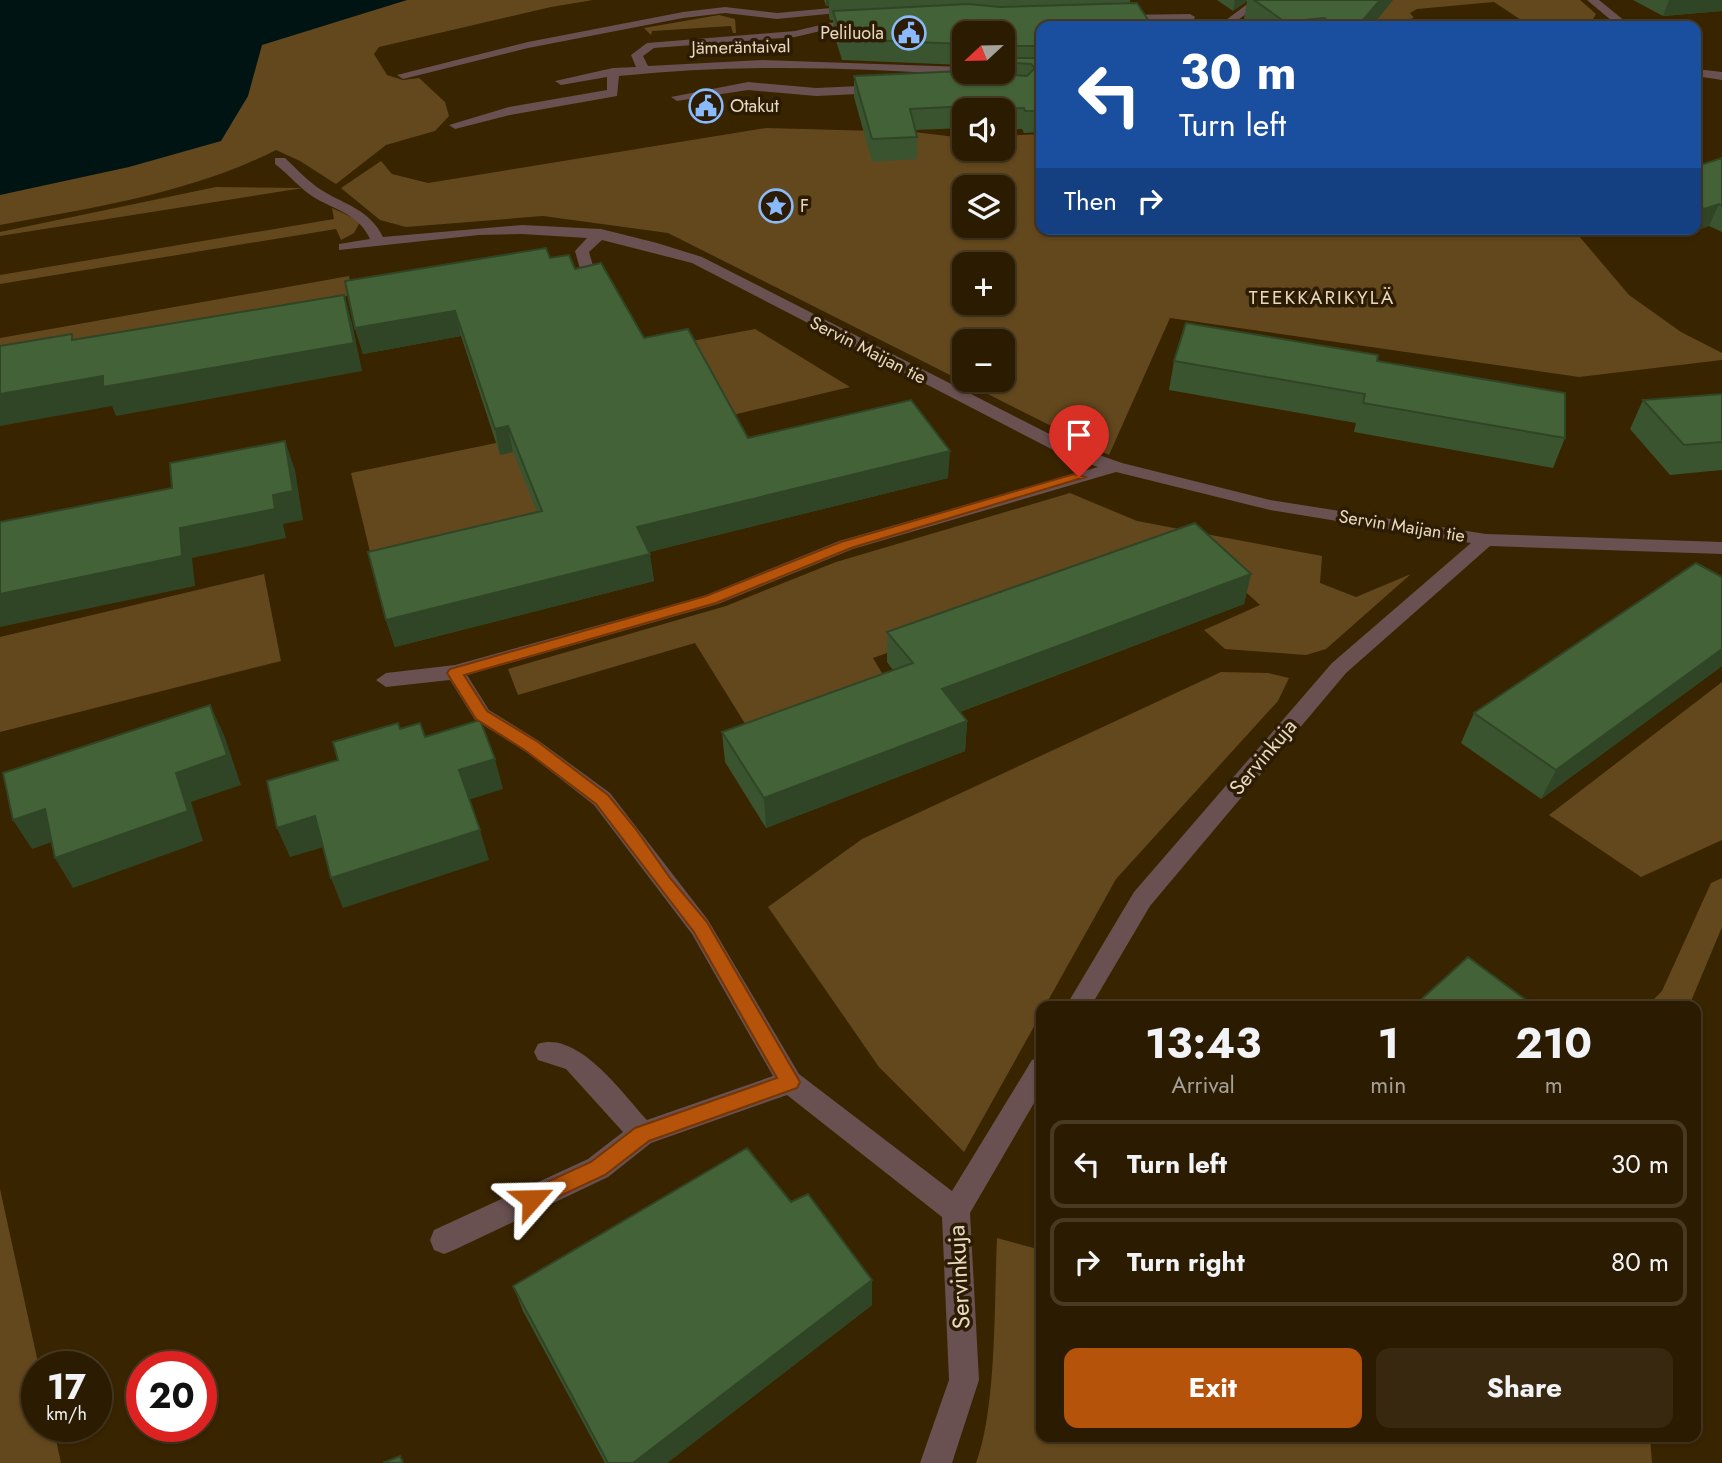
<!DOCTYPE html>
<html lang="en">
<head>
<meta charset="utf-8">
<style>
  body { margin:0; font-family:Jost,sans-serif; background:#37280f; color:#f1f3f6; height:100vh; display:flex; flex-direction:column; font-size:26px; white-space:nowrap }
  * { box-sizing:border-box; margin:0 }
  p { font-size:23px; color:#a6a199 }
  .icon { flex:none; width:38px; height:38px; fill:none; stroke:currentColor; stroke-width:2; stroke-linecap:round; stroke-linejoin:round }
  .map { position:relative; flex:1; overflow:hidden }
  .drawer { position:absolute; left:1036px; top:1001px; width:665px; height:441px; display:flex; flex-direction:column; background:#2b1b00; border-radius:14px; box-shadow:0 2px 5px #0004,0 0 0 2px #473922 }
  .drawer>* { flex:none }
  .banner { position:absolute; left:1036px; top:21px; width:665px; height:214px; border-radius:14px; box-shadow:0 2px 5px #0004,0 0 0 2px #473922; background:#1a4fa0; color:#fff; overflow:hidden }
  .needle { width:46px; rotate:248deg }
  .controls { position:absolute; left:952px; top:21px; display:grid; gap:14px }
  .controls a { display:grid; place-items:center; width:63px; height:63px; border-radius:14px; background:#2b1b00; box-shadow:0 2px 5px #0004,0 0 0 2px #473922; font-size:35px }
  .speed { position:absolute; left:21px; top:1351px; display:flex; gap:14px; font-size:35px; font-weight:700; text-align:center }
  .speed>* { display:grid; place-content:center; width:91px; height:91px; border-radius:50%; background:#2b1b00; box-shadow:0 2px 5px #0004,0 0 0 2px #473922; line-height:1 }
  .speed small { font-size:18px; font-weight:400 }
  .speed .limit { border:10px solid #d22; background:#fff; color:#111 }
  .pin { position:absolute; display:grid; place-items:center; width:60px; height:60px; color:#fff; margin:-72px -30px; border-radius:50% 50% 50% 0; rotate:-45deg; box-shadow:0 0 7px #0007 }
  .pin .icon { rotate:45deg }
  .me { position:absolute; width:77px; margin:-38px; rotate:65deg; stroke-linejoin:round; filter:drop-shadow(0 0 5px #0008) }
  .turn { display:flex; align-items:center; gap:24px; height:147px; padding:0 28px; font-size:32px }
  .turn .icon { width:91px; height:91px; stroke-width:2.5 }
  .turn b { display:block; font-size:49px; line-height:60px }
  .then { display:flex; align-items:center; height:66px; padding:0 28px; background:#0003; gap:14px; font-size:26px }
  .eta { display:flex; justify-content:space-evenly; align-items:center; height:119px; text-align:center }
  .eta b { font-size:42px; font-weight:700; line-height:49px }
  .button { display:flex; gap:14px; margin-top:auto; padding:14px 28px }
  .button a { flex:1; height:80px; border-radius:14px; background:#b45309; color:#fff; font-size:28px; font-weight:700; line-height:80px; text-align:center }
  .button a+a { background:#37280f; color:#f1f3f6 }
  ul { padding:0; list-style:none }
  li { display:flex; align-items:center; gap:21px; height:88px; margin:0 14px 10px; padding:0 14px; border:4px solid #473922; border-radius:14px }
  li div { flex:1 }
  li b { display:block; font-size:26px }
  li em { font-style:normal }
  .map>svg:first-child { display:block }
  .green { fill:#63481d; fill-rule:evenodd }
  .water { fill:#001414 }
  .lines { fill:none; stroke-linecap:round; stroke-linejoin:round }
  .minor { fill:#695051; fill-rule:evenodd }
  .wall { fill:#3a542f }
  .shaded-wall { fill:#304526 }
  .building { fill:#446237; stroke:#304526; stroke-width:2 }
  .route { fill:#b45309; stroke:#753606; stroke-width:2 }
  .labels { text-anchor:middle; stroke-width:7; stroke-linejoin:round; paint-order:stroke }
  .far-poi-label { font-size:18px; fill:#ead9c1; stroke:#2b1c03; text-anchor:start }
  .far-street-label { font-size:18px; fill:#ead9c1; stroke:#2b1c03 }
  .far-neighbourhood-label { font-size:19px; letter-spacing:2px; fill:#ead9c1; stroke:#2b1c03 }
  .street-label { font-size:21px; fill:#ead9c1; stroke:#2b1c03 }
  .near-street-label { font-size:24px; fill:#ead9c1; stroke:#2b1c03 }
</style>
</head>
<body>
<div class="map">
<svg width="1722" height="1463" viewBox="0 0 1722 1463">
  <rect width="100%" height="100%" fill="#392400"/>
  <path class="green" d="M353,0H593L551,7L379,47L374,54L387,75L403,80L419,78L445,102L449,116L435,131L386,145L336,184L300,161L276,150C192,193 92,208 0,225V127Z
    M1336,0H1580L1596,14L1593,19L1574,20L1568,23L1572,26H1530L1494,2L1417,9L1410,13L1414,18L1385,24Z
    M719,15L735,19L736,33H733L731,26L652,31L651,35L644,28Z
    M766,128L914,132L964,138V149H1003V136L1041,134V229H1573L1629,295L1681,332L1722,353V360L1579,377L1170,318L1109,455L668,233L543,216L406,227L380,220L341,188L381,161L392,174L428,183ZM964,187H1003V226H964ZM964,264H1003V303H964ZM964,341H1003V380H964Z
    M216,187L303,188L0,236V232Z
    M332,208L358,220L359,224L354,233L341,240L336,229L0,284V275L334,219Z
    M349,276L353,295L0,354V338Z
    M755,329L850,387L724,417L639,351Z
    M496,443L620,495L371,556L351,473Z
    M1070,493L1137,521L1322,556L1320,583L1356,597L1411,574L1326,649L1306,655L1225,649L1204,630L1260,605L1193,544L873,658L892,690L754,738L695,643L518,695L508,669L726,606L836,562Z
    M264,574L281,661L0,732V637Z
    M1221,672L1268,673L1289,678L1278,701L1116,879L1045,1006H1041V1014L964,1152L879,1067L768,907L862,839Z
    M1722,682V840L1641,877L1549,815Z
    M1722,878V927L1689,1006H1647L1662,991L1711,883Z
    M0,1189L39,1367H37V1426H53L61,1463H0Z
    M997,1238L1041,1250V1437H1650L1652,1463H976C997,1407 994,1301 997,1238Z"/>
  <path class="water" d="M0,0H407L262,45L248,96L221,141L129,167L0,195Z"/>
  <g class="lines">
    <path class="minor" d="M1587,0H1599L1631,26H1618Z
      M1250,2L1259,4L1230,26H1218Z
      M853,6L857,7V11L777,19L725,13L683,18L528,48L403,79L397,75L528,42L683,12L725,7L777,13Z
      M1190,14L1195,17L1194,19L1119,21L1114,18L1119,15Z
      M859,21L865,24L863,26L829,29L795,37L654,48L643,56L648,66L762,60L964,67V72H969L964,75C849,67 734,64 619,76L617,96L510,115L455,129L449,125L509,107L607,90V77L561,85L555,81L613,68L636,67L631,55L647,43L795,31L829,23Z
      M1696,69L1722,72V80L1696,76Z
      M748,82L816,88L880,85L886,89L880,93L816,96L748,90L677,101L671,97Z
      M275,158H285C297,169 308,182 323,191C346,205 370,210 383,237L522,225L601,229L657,243L702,257L1071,445L1122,463L1270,500L1486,534L1722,542V554L1490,546L1346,673L1150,906L1091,1006H1066L1134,892L1332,663L1471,543L1270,510L1116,472L853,549L718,604L467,675L489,710L539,741L610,793L708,920L799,1074L952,1191L1032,1060L1041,1057V1091L970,1213L979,1380L952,1463H920L949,1380L942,1217L787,1095L651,1143L608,1177L454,1250L444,1254L434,1250L430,1240L434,1230L588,1159L623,1132L566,1069L538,1060L534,1052L538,1044C578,1030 623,1094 647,1120L773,1076L692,934L594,805L525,751L475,720L450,680L386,687L376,680L386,673L455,665L704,596L839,541L1098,467L1059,453L692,263L602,240L589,252L598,283L591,287L584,283L575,251L587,238L522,234L479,235L339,250V244L370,239C358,212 330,209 309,194C297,185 287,173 275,164Z"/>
  </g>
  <path class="wall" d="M824,0H1130V4L1041,26V132L1024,133L1022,129L1003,130V110H964V128L915,130L917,137V159L872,162L854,97V76L1003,72V33H964V65L842,60L833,31V20H830L829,17V6H826Z
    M1217,0H1393L1372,26H1254L1244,19L1247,1L1233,11Z
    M1633,0H1722V11L1663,16Z
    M1722,158V232L1709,226L1695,231L1692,229H1696V159L1704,164Z
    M550,258L575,269L644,338L748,438L948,478L649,552L654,581L395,647L386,620L537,512L513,452L500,455L461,336L363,354L355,328Z
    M1174,361H1377L1565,438L1553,468L1354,432L1356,423L1169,390Z
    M1722,394V470L1670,475L1630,429L1643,400Z
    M1251,574L1244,604L960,712L967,721L965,751L766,828L725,762L722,732L893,670L887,662V632Z
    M1722,577V666L1541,799L1461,743L1474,713Z
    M513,1286L872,1305L667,1463H605L523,1311Z"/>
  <path class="shaded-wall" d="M826,0H829V6H826Z
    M1235,0H1247L1233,11Z
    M1380,0H1393L1372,26H1333V24Z
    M1669,0H1722V11L1663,16Z
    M1324,18L1322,26H1284L1285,22Z
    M1719,204L1709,226L1695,231L1704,209Z
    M344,295L352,323L362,371L116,416L112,406L0,426V394Z
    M455,311L461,336L363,354L355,328Z
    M508,426L513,452L500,455L495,429Z
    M285,441L295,470L303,520L283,524L286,538L192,558L195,586L0,627V594L273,495Z
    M950,451L948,478L641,554L637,527Z
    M650,554L654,581L395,647L386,620Z
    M1251,574L1244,604L940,719L942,689Z
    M1722,649V666L1541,799L1556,770Z
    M210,705L224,735L241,785L191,802L203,841L73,888L55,858L176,773Z
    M967,721L965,751L766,828L764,798Z
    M495,759L503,789L468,800L459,770Z
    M45,809L63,838L32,849L13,820Z
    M315,816L327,846L290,857L277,828Z
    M480,830L489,860L343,908L331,878Z
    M872,1280V1305L667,1463H633Z"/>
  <path class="building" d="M1254,0H1380L1363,20L1333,24L1324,18L1285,22Z
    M1137,3L1152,26H1041V46H1003V33H964V44L842,39L833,11L968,4L1000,7Z
    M1003,58H1041V111H1025L1024,108L992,109L991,105L910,109L917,137L872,139L854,76L963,71L1027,76L1035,68L1031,64L1003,62Z
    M1722,158V206L1719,204L1704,209L1696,205V159L1704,164Z
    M546,248L550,258L569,255L575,269L601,263L644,338L688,329L748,438L911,400L950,451L637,527L650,554L386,620L368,552L542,511L508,426L495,429L455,311L355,328L345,281Z
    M344,295L354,343L103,387V376L0,394V346L72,334V340Z
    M1186,323L1378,355L1377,361L1565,393V438L1363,403L1365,394L1174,361Z
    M1722,394V442L1684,445L1643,400Z
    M285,441L293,491L273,495L275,509L180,528L182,556L0,594V522L172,488L170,463Z
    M1195,523L1251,574L942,689L967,721L764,798L722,732L913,663L887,632Z
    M1696,563L1722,577V649L1556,770L1474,713Z
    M210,705L227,755L176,773L188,811L55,858L45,809L13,820L3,773Z
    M480,720L495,759L459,770L480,830L331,878L315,816L277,828L267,781L338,760L333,742L398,723L400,729L420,723L425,737Z
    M1468,957L1534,1006H1414Z
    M747,1148L791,1202L808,1194L872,1280L633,1463H608L513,1286Z
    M400,1456L403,1463H383Z"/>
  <path class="route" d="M1074,474L1085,477L851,548L716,603L464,675L487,711L538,742L608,795L635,828L670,878L707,922L800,1082L797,1088L649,1141L605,1175L532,1209L525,1206L522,1199L525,1192L591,1162L635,1128L777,1078L694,932L596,804L526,751L476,719L447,673L450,669L706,596L841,542Z"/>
  <defs>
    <symbol id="civic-ring" viewBox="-11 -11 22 22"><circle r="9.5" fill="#2b1c03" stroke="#8abafc" stroke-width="1.5"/><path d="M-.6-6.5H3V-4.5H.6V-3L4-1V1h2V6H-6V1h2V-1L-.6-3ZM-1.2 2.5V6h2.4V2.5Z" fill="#8abafc"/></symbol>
    <symbol id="sight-ring" viewBox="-11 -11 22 22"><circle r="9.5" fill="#2b1c03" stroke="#8abafc" stroke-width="1.5"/><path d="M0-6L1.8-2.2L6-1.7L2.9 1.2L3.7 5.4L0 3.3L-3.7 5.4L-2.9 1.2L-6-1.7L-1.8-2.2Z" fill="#8abafc"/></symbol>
  </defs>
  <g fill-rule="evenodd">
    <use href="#civic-ring" x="890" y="14" width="38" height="38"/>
    <use href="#civic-ring" x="687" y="87" width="38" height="38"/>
    <use href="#sight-ring" x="757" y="187" width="38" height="38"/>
  </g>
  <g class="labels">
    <g class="far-poi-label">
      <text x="884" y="39" text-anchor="end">Peliluola</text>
      <text x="730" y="112">Otakut</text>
      <text x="800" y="212">F</text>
    </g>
    <g class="far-street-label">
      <text transform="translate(741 47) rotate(-1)" y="6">Jämeräntaival</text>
      <text transform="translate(868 350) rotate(27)" y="6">Servin Maijan tie</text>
      <text transform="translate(1402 526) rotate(9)" y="6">Servin Maijan tie</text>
    </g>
    <g class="far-neighbourhood-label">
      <text x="1322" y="304">TEEKKARIKYLÄ</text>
    </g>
    <g class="street-label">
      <text transform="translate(1263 757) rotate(-50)" y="7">Servinkuja</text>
    </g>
    <g class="near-street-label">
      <text transform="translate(959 1277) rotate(-93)" y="8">Servinkuja</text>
    </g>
  </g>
</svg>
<div class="controls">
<a><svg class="needle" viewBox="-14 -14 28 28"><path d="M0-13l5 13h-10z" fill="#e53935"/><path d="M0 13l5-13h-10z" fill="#a6a199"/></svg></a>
<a><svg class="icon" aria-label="sound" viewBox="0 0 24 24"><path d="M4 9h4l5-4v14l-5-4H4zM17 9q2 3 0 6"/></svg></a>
<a><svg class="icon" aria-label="layers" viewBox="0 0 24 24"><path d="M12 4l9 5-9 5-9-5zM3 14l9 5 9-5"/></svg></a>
<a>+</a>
<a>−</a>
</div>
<div class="speed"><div>17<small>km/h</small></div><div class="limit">20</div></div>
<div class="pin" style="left:1079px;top:477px;background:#d93025"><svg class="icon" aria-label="arrive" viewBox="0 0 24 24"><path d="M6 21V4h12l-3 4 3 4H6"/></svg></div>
<svg class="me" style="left:532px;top:1199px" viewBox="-20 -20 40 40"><path d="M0-17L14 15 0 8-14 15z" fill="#b45309" stroke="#fff" stroke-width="4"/></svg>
<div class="banner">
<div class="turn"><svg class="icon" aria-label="left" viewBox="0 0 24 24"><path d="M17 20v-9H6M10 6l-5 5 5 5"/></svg><div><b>30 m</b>Turn left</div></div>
<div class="then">Then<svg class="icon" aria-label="right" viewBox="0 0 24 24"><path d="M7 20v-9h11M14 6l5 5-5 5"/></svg></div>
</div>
<section class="drawer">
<div class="eta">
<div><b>13:43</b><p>Arrival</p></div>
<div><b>1</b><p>min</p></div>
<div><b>210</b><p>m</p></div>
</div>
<ul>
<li><svg class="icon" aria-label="left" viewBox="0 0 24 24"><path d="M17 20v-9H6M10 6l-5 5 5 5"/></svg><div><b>Turn left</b></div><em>30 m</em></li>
<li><svg class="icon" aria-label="right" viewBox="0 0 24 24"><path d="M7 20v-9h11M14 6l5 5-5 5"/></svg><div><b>Turn right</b></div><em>80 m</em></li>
</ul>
<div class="button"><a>Exit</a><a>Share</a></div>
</section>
</div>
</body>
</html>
